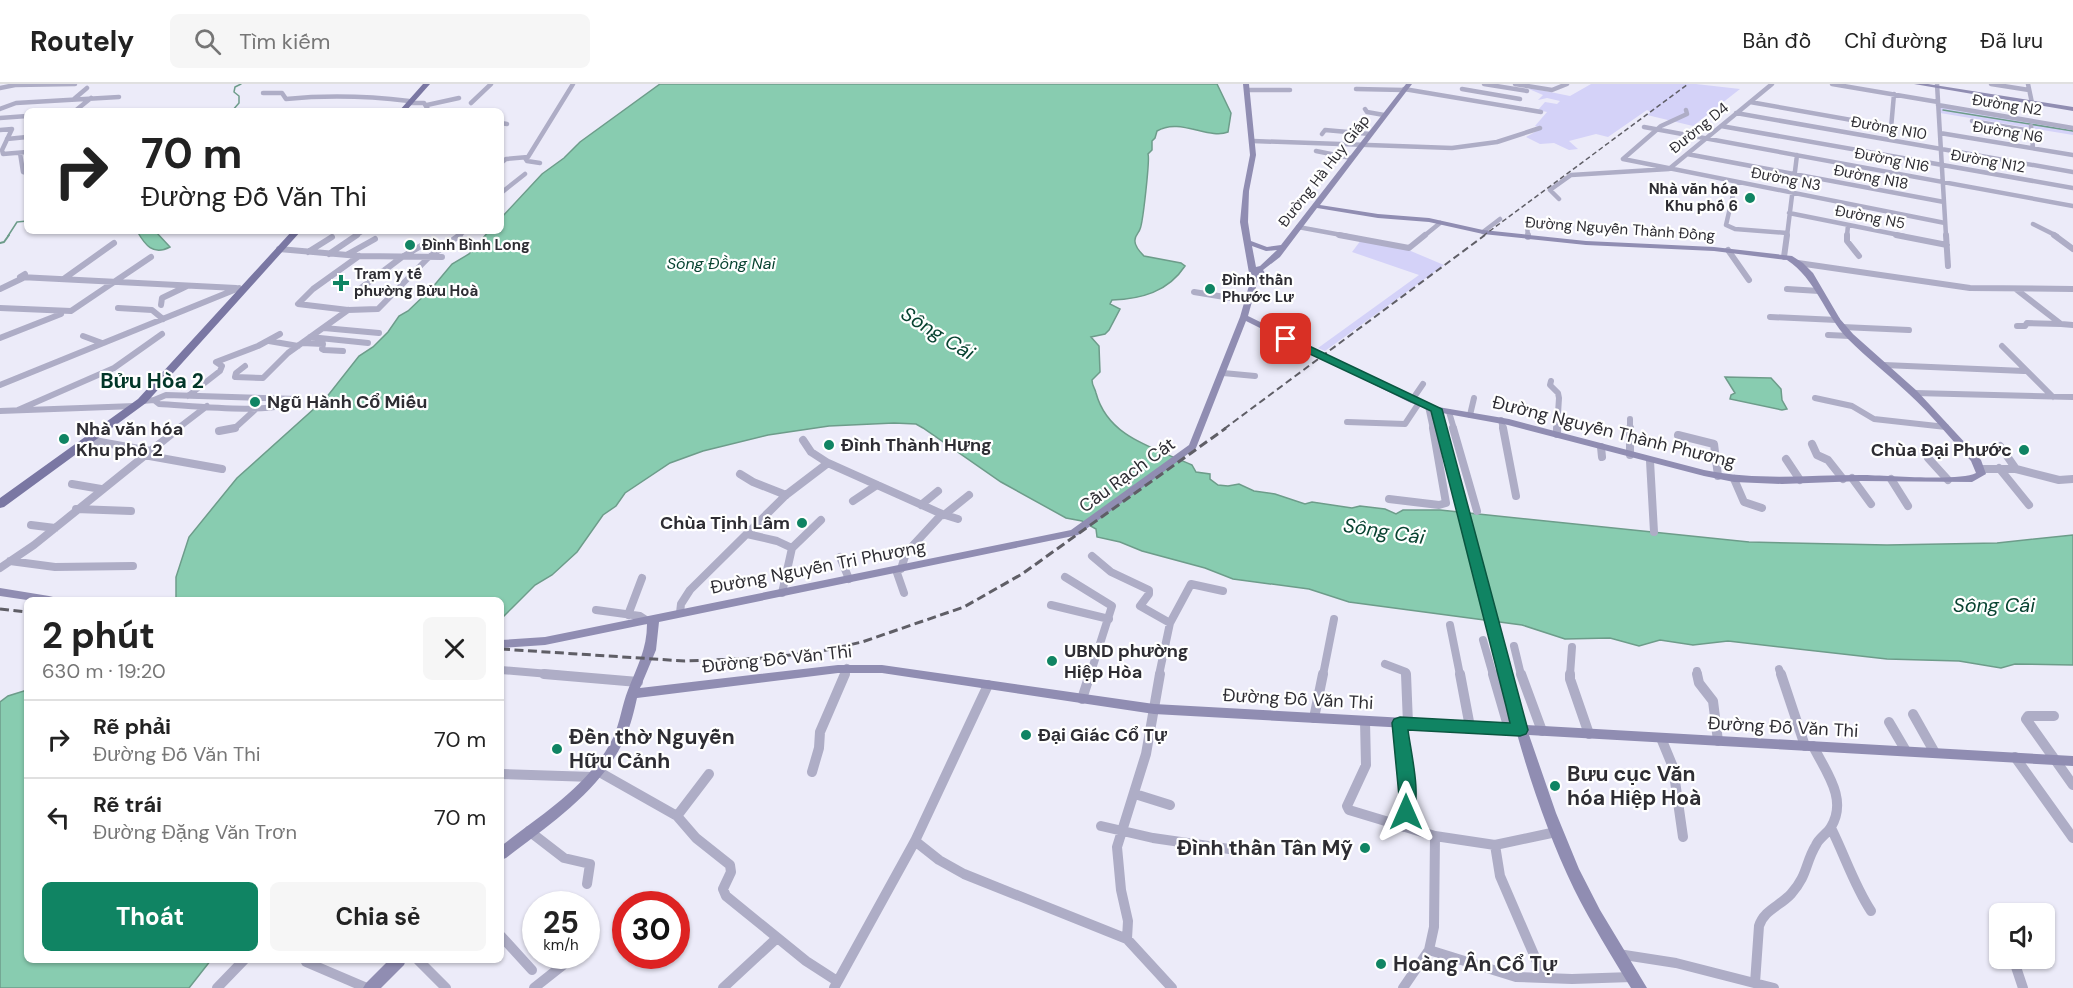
<!DOCTYPE html>
<html lang="vi">
<head>
<meta charset="utf-8">
<style>
  body { margin:0; font-family:"DM Sans",sans-serif; background:#f6f6f6; color:#222; height:100vh; display:flex; flex-direction:column; font-size:22px; white-space:nowrap }
  * { box-sizing:border-box; margin:0 }
  p { font-size:20px; color:#767676 }
  .icon { flex:none; width:33px; height:33px; fill:none; stroke:currentColor; stroke-width:2; stroke-linecap:round; stroke-linejoin:round }
  .map { position:relative; flex:1; overflow:hidden }
  .panel { position:absolute; left:24px; top:513px; width:480px; height:366px; display:flex; flex-direction:column; background:#fff; border-radius:9px; box-shadow:0 2px 4px #0004 }
  .panel>* { flex:none }
  .top-card { position:absolute; left:24px; top:24px; width:480px; height:126px; border-radius:9px; box-shadow:0 2px 4px #0004; background:#fff; color:#222; overflow:hidden }
  .tools { position:absolute; left:1989px; top:819px; display:grid; gap:12px }
  .tools a { display:grid; place-items:center; width:66px; height:66px; border-radius:9px; background:#fff; box-shadow:0 2px 4px #0004; font-size:30px }
  .speed { position:absolute; left:522px; top:807px; display:flex; gap:12px; font-size:30px; font-weight:700; text-align:center }
  .speed>* { display:grid; place-content:center; width:78px; height:78px; border-radius:50%; background:#fff; box-shadow:0 2px 4px #0004; line-height:1 }
  .speed small { font-size:15px; font-weight:400 }
  .speed .limit { border:9px solid #d22; background:#fff; color:#111 }
  .pin { position:absolute; display:grid; place-items:center; width:51px; height:51px; color:#fff; margin:-26px; border-radius:12px; box-shadow:0 3px 9px #0006 }
  .me { position:absolute; width:66px; margin:-33px; rotate:0deg; stroke-linejoin:round; filter:drop-shadow(0 0 4px #0008) }
  .turn { display:flex; align-items:center; gap:21px; height:126px; padding:0 18px; font-size:27px }
  .turn .icon { width:78px; height:78px; stroke-width:2.5 }
  .turn b { display:block; font-size:42px; line-height:51px }
  .round { display:grid; place-items:center; flex:none; width:63px; height:63px; border-radius:9px; background:#f6f6f6 }
  .overview { display:flex; align-items:center; justify-content:space-between; height:102px; padding:0 18px }
  h1 { font-size:36px; font-weight:700; line-height:45px }
  .primary-button { display:flex; gap:12px; margin-top:auto; padding:12px 18px }
  .primary-button a { flex:1; height:69px; border-radius:9px; background:#108463; color:#fff; font-size:24px; font-weight:700; line-height:69px; text-align:center }
  .primary-button a+a { background:#f6f6f6; color:#222 }
  ul { padding:0; list-style:none }
  li { display:flex; align-items:center; gap:18px; height:78px; padding:0 18px; border-top:2px solid #e0e0e0 }
  li div { flex:1 }
  li b { display:block; font-size:22px }
  li em { font-style:normal }
  header { display:flex; align-items:center; gap:36px; box-sizing:border-box; height:84px; padding:0 30px; background:#fff; border-bottom:2px solid #e0e0e0 }
  header strong { font-size:28px }
  nav { display:flex; gap:33px; margin-inline-start:auto; font-size:21px }
  .search { width:420px; height:54px; background:#f6f6f6; display:flex; align-items:center; gap:15px; box-sizing:border-box; padding:0 21px; border-radius:9px; color:#767676; font-size:22px }
  .map>svg:first-child { display:block }
  .green { fill:#d4d2f8 }
  .water { fill:#88ccb0; stroke:#6d9c8a; stroke-width:1.5 }
  .lines { fill:none; stroke-linecap:round; stroke-linejoin:round }
  .stream-far1 { stroke:#6d9c8a; stroke-width:1.5 }
  .stream { stroke:#6d9c8a; stroke-width:2 }
  .street-far3 { stroke:#aeadc6; stroke-width:4.5 }
  .street-far2 { stroke:#aeadc6; stroke-width:6 }
  .street-far1 { stroke:#aeadc6; stroke-width:8 }
  .street { stroke:#aeadc6; stroke-width:10 }
  .secondary { fill:#908db2; fill-rule:evenodd }
  .primary { fill:#7a77a3; fill-rule:evenodd }
  .rail-far2 { stroke:#5f5e66; stroke-width:1.5; stroke-dasharray:5 3; stroke-linecap:butt }
  .rail-far1 { stroke:#5f5e66; stroke-width:2; stroke-dasharray:7 4; stroke-linecap:butt }
  .rail { stroke:#5f5e66; stroke-width:3; stroke-dasharray:9 4.5; stroke-linecap:butt }
  .route { fill:#108463; stroke:#0a5640; stroke-width:1.5 }
  .poi-dot { fill:#108463; stroke:#fff; stroke-width:2 }
  .labels { text-anchor:middle; stroke-width:4.5; stroke-linejoin:round; paint-order:stroke }
  .far-street-label { font-size:15px; fill:#2e2d33; stroke:#fff }
  .far-poi-label { font-size:15px; font-weight:bold; fill:#2e2d33; stroke:#fff; text-anchor:start }
  .far-water-label { font-size:16px; font-style:italic; fill:#084331; stroke:#fff }
  .poi-label { font-size:18px; font-weight:bold; fill:#2e2d33; stroke:#fff; text-anchor:start }
  .street-label { font-size:18px; fill:#2e2d33; stroke:#fff }
  .water-label { font-size:20px; font-style:italic; fill:#084331; stroke:#fff }
  .quarter-label { font-size:21px; font-weight:bold; fill:#023728; stroke:#fff }
  .near-poi-label { font-size:21px; font-weight:bold; fill:#2e2d33; stroke:#fff; text-anchor:start }
</style>
</head>
<body>
<header>
<strong>Routely</strong>
<div class="search"><svg class="icon" aria-label="search" viewBox="0 0 24 24"><circle cx="10" cy="10" r="6"/><path d="M15 15l6 6"/></svg>Tìm kiếm</div>
<nav><a>Bản đồ</a><a>Chỉ đường</a><a>Đã lưu</a></nav>
</header>
<div class="map">
<svg width="2073" height="904" viewBox="0 0 2073 904">
  <rect width="100%" height="100%" fill="#ecebf9"/>
  <path class="green" d="M1591,0H1696L1740,5L1693,42L1647,31L1651,28L1647,26L1608,53L1596,50L1569,57L1578,65L1569,66L1554,59L1540,60L1526,53L1542,44L1535,42L1547,28L1538,26L1545,18L1557,20L1560,17L1547,14L1538,16L1543,11L1529,5L1530,4L1570,12Z
    M1939,22L2073,43V51L1940,29Z
    M1361,156L1406,165L1444,181L1325,267L1318,264L1419,191L1352,168Z"/>
  <path class="water" d="M660,0H1217L1231,29L1228,48C1209,56 1179,33 1157,47L1155,54L1152,57V66L1148,70C1150,74 1143,139 1140,145C1139,149 1135,151 1135,156C1134,162 1140,168 1144,172L1181,179L1185,182C1168,208 1141,215 1112,216L1110,220L1120,225L1109,246L1105,250L1091,253L1099,262L1100,288L1092,296C1092,302 1095,304 1096,309C1108,354 1155,364 1192,381L1196,388L1210,390V395L1218,401L1228,402L1239,400L1254,407L1275,410L1305,420L1312,418L1352,424L1360,422L1385,425L1396,430L1403,426H1440L1749,458L1887,461L1997,459L2073,451V581L2015,580L2001,584L1959,577L1887,575L1728,557L1693,561L1660,556L1639,562L1610,554L1565,555L1522,541L1349,518L1309,505L1233,495L1205,484L1142,467L1120,458L1097,453L1096,445L1082,437L1066,434L1001,398L923,344L916,340L894,339L829,342L768,351L703,367L670,379L625,409L616,422L603,431L577,468L552,491L535,501L501,535V516H176V493L189,453L237,394L326,314L359,272L373,263L388,248L399,232L408,227L432,204L452,180L469,170L489,147H501V134L542,90L564,74L580,58Z
    M137,147L156,148L170,163C153,172 145,161 137,147Z
    M1725,293L1771,294L1781,305L1782,316L1787,325L1782,326L1730,315L1731,311L1735,309Z
    M27,606V876H211L189,904H0V618L8,612Z"/>
  <g class="lines">
    <path class="stream-far1" d="M1943,26L2073,47
      M232,27L239,19V12L234,8L235,3L241,0
      M8,152L17,138L27,137"/>
    <path class="stream" d="M0,159L4,158L9,151"/>
    <path class="street-far3" d="M1484,0L1527,7
      M1515,0L1552,6L1567,0
      M1832,0L1938,18
      M1937,0L1946,152
      M1991,0L2029,6
      M2028,0L2032,19
      M0,4L15,1L75,0
      M1356,5L1404,6
      M1404,5L1541,28
      M1462,5L1520,15
      M1247,6H1290
      M263,9H282L286,15C328,11 367,12 409,17
      M74,15L87,4
      M1750,18L1891,43
      M408,19H424L429,27
      M471,19L491,0
      M427,21L459,14
      M1938,21L2073,44
      M0,25L16,19L119,13
      M1365,25L1367,28L1384,31
      M1686,26L1687,30L1661,42L1623,75L1945,139
      M75,27L91,14
      M1736,29L2073,88
      M0,34L27,32
      M1972,37L2031,47
      M501,39L507,40
      M1721,42L2073,104
      M2031,42L2033,64
      M1644,43L2073,122
      M0,46L12,45L2,66L3,70L27,68
      M1940,49L2073,71
      M1322,50L1325,46L1370,50
      M7,55L27,53
      M1890,56L1894,10
      M1253,57L1452,64L1497,58L1540,44
      M1316,67L1351,74
      M20,69L23,88L27,89
      M1687,70L1944,118
      M525,74L527,77L540,79
      M501,79L506,75L528,73L573,0
      M1736,98L1726,141L1735,145L1787,149
      M501,109L525,90
      M1559,115L1550,106L1571,91L1669,85L1772,0
      M1789,129L1904,152
      M2033,140L2057,152
      M1527,142L1528,152
      M1298,143L1347,152
      M1483,148L1500,135
      M355,152L363,147
      M458,152L465,147
      M1424,152L1440,139
      M1787,152L1797,71
      M1847,152L1848,141"/>
    <path class="street-far2" d="M1339,151L1409,164L1425,151
      M1528,151V153
      M1847,151V157L1859,172
      M1896,151L1947,161
      M1946,151L1948,182
      M2054,151L2073,165
      M279,165L359,172L442,173
      M1728,166L1749,196
      M308,168L332,153
      M329,170L357,151
      M348,170L375,155
      M359,172L313,205L298,220L348,226L378,225L428,174L460,151
      M1784,173L1787,151
      M1798,179L1970,204L2073,205
      M25,190L20,193L236,204
      M65,194L114,159
      M361,204L402,173L426,159
      M0,205L23,194
      M1787,205L1819,207
      M2017,206L2061,240L2027,239L2025,242H2017
      M1194,208L1249,217
      M161,221L162,214L187,202
      M0,224L71,227L151,173
      M118,224L152,226L163,235
      M1770,233L1837,236
      M2061,240L2073,241
      M1842,243L1909,246
      M324,244L379,249
      M1828,251L1850,252
      M83,252L102,259
      M310,253L368,259
      M0,254L61,230
      M269,257L298,262
      M302,259L323,260L322,265L324,266L343,267
      M2002,262L2053,313
      M1884,281L2024,287
      M245,282L236,289L235,293L263,294L288,269L348,226
      M1223,289L1255,292
      M1551,297L1550,301L1558,309L1559,314L1557,345
      M0,301L239,204
      M1914,309L2073,313
      M166,311L298,315L300,317C267,331 196,322 159,320L154,316Z
      M188,312L220,287L222,282L216,278L258,262L280,250
      M1815,314L1852,322L1874,335L1946,343
      M1412,316L1423,300
      M142,317L154,316
      M1428,322L1433,345
      M18,326L114,284L162,250
      M0,327L135,322
      M1449,328L1454,345
      M1470,331L1474,314
      M1630,335V345
      M1501,336L1503,345
      M1347,338L1405,340L1419,319
      M177,345L207,322
      M228,345L235,344L258,323"/>
    <path class="street-far1" d="M1453,344L1477,427
      M1503,344L1516,412
      M1630,344V371
      M219,347L235,344
      M1557,350V344
      M1678,351L1714,360L1718,392
      M89,356L150,367
      M803,356L811,368L828,379L942,430L906,469L901,485
      M1812,360L1817,371L1828,376L1843,395
      M2000,362L2016,385
      M1601,363L1602,373
      M144,371L222,385
      M1928,374L1948,396
      M1786,375L1800,396
      M1650,377L1654,448
      M1999,384L2029,421
      M1981,385H2016L2059,396L2073,395
      M740,390L753,398L786,411
      M1852,394L1871,420
      M1734,395L1744,418L1762,424
      M1891,395L1908,422
      M72,400L101,405
      M1389,415L1439,421L1446,419L1433,344
      M853,417L877,401
      M921,421L938,407
      M76,425L131,427
      M942,430L958,435
      M944,431L969,411
      M31,441L55,444
      M747,450L777,457L792,464
      M1092,472L1111,488L1149,506V510L1140,522L1170,539
      M840,473L849,495
      M10,477L55,483L133,482
      M0,484L34,461L179,344
      M896,486L904,509
      M1065,493L1112,522L1090,591
      M782,509L792,464L821,436
      M1051,521L1109,535
      M596,526L640,532L646,536
      M680,529L681,520L690,506L786,411L828,379
      M628,531L642,494
      M1450,541L1460,591
      M1483,556L1493,591
      M1514,562L1521,591
      M1385,580L1406,588V591
      M1779,585L1781,591
      M501,586L561,591
      M1697,587L1698,591
      M844,591L847,584
      M1159,591L1170,539L1191,500L1223,507
      M1323,591L1334,535
      M1570,591L1572,563"/>
    <path class="street" d="M544,590L638,598
      M1406,590L1408,640
      M1460,590L1470,643
      M1493,590L1509,645
      M1521,590L1542,647
      M1570,590V595L1589,650
      M1697,590L1699,599L1713,617L1718,657
      M1781,590L1805,662
      M1082,615L1090,590
      M1913,630L1935,669
      M2054,632H2028L2026,635L2073,701
      M1314,634L1323,590
      M1365,637L1366,681L1347,722L1349,726L1435,752L1495,761
      M1889,638L1906,667
      M1400,639L1407,712L1404,743
      M1661,654L1673,683L1683,753
      M2015,673L2073,754
      M812,688L819,664L820,648L845,590
      M601,689L677,732L696,754L730,781L731,788L723,805L726,812L806,877L837,897
      M501,690L593,693
      M1135,710L1170,721
      M677,732L709,690
      M1101,742L1153,754L1236,766
      M1831,744C1845,772 1854,801 1871,827
      M529,747L564,774L590,780L587,800
      M915,757L939,776L964,790L1127,855L1172,904
      M501,852L532,886
      M1127,855L1128,837L1121,806L1117,763L1146,670L1160,590
      M1429,866L1516,893L1572,895L1632,893
      M1618,870L1676,879L1774,904
      M2013,874L2023,904
      M418,876L446,904
      M306,878L367,904
      M1544,894L1500,792L1495,761L1556,748
      M1755,899L1759,842C1764,826 1780,822 1791,810C1808,791 1805,779 1816,761C1819,754 1827,750 1831,743C1848,715 1826,688 1813,662
      M217,904L244,876
      M534,904L563,881
      M723,904L777,854
      M834,904L915,757L988,601
      M1403,904L1429,866L1434,843L1435,752"/>
    <path class="secondary" d="M1243,0H1249L1256,71L1249,107L1248,138L1251,157L1267,163L1281,161L1406,0H1412L1320,121L1378,130L1429,134L1483,146L1586,157L1714,163L1792,172L1803,179L1813,189L1840,235L1853,250L1917,307L1981,376L1986,390L1972,398L1861,397L1782,400L1734,398L1704,392L1508,341L1442,329L1502,558L1526,641L2073,672V682L1529,651L1556,729L1579,785L1600,826L1647,904H1631C1611,871 1591,839 1574,805C1550,755 1532,703 1517,650L1154,630L882,589H838L637,614C634,627 631,641 625,654C601,707 550,740 506,774L501,776V762C541,731 590,701 613,654C620,639 622,621 628,606C637,583 647,565 647,540L545,561L501,564V556L545,553L1071,446L1189,361L1240,233L1252,191L1249,189L1240,138L1243,107L1250,71ZM1317,124L1378,134L1429,138L1483,150L1586,161L1714,167L1787,176C1816,195 1824,230 1848,255C1867,274 1889,291 1909,310C1931,330 1951,355 1971,377L1976,389C1959,398 1885,391 1861,391C1806,391 1759,397 1704,386L1509,335L1438,323L1415,314L1248,232L1259,192L1265,189L1263,186L1280,173ZM1252,162L1266,167L1277,166L1260,182L1256,183ZM1246,237L1409,318L1432,327L1490,558L1514,640L1154,620L882,581H838L640,604L656,566L659,538L1078,451L1196,364Z
      M1914,0H1928L2073,23V27Z
      M0,504L49,512L53,513L55,516H27L0,512Z
      M389,876H406L404,881L381,904H363L366,899Z"/>
    <path class="primary" d="M423,0H430L406,27H399Z
      M292,147H301L146,319L4,423L0,424V414L138,315Z"/>
    <path class="rail-far2" d="M1483,152L1688,0"/>
    <path class="rail-far1" d="M1224,345L1485,151"/>
    <path class="rail" d="M0,525L27,528
      M501,565L685,577L767,574L822,567L862,558L964,523L1022,490L1226,344"/>
  </g>
  <path class="route" d="M1286,251L1442,325L1528,646L1526,650L1520,652L1408,646C1411,669 1422,713 1412,733L1406,735L1399,733L1397,728L1399,712L1392,639L1394,635L1400,633L1510,639L1506,622L1431,327L1282,257L1281,255Z"/>
  <g class="poi-dot">
    <circle cx="1750" cy="114" r="6"/>
    <circle cx="410" cy="161" r="6"/>
    <path d="M338 190h6v6h6v6h-6v6h-6v-6h-6v-6h6z"/>
    <circle cx="1210" cy="205" r="6"/>
    <circle cx="255" cy="318" r="6"/>
    <circle cx="64" cy="355" r="6"/>
    <circle cx="829" cy="361" r="6"/>
    <circle cx="2024" cy="366" r="6"/>
    <circle cx="802" cy="439" r="6"/>
    <circle cx="1052" cy="577" r="6"/>
    <circle cx="1026" cy="651" r="6"/>
    <circle cx="557" cy="665" r="6"/>
    <circle cx="1555" cy="702" r="6"/>
    <circle cx="1365" cy="764" r="6"/>
    <circle cx="1381" cy="880" r="6"/>
  </g>
  <g class="labels">
    <g class="far-street-label">
      <text transform="translate(2007 21) rotate(9)" y="5">Đường N2</text>
      <text transform="translate(1699 44) rotate(-39)" y="5">Đường D4</text>
      <text transform="translate(1889 44) rotate(10)" y="5">Đường N10</text>
      <text transform="translate(2008 48) rotate(9)" y="5">Đường N6</text>
      <text transform="translate(1892 76) rotate(11)" y="5">Đường N16</text>
      <text transform="translate(1988 77) rotate(10)" y="5">Đường N12</text>
      <text transform="translate(1324 87) rotate(-52)" y="5">Đường Hà Huy Giáp</text>
      <text transform="translate(1871 93) rotate(11)" y="5">Đường N18</text>
      <text transform="translate(1786 95) rotate(11)" y="5">Đường N3</text>
      <text transform="translate(1870 133) rotate(11)" y="5">Đường N5</text>
      <text transform="translate(1620 145) rotate(4)" y="5">Đường Nguyễn Thành Đồng</text>
    </g>
    <g class="far-poi-label">
      <text x="1738" y="110" text-anchor="end">Nhà văn hóa<tspan x="1738" dy="17">Khu phố 6</tspan></text>
      <text x="422" y="166">Đình Bình Long</text>
      <text x="354" y="195">Trạm y tế<tspan x="354" dy="17">phường Bửu Hoà</tspan></text>
      <text x="1222" y="201">Đình thần<tspan x="1222" dy="17">Phước Lư</tspan></text>
    </g>
    <g class="far-water-label">
      <text x="721" y="185">Sông Đồng Nai</text>
    </g>
    <g class="poi-label">
      <text x="267" y="324">Ngũ Hành Cổ Miếu</text>
      <text x="76" y="351">Nhà văn hóa<tspan x="76" dy="21">Khu phố 2</tspan></text>
      <text x="841" y="367">Đình Thành Hưng</text>
      <text x="2012" y="372" text-anchor="end">Chùa Đại Phước</text>
      <text x="790" y="445" text-anchor="end">Chùa Tịnh Lâm</text>
      <text x="1064" y="573">UBND phường<tspan x="1064" dy="21">Hiệp Hòa</tspan></text>
      <text x="1038" y="657">Đại Giác Cổ Tự</text>
    </g>
    <g class="street-label">
      <text transform="translate(1614 348) rotate(14)" y="6">Đường Nguyễn Thành Phương</text>
      <text transform="translate(1127 391) rotate(-36)" y="6">Cầu Rạch Cát</text>
      <text transform="translate(818 483) rotate(-11)" y="6">Đường Nguyễn Tri Phương</text>
      <text transform="translate(777 575) rotate(-6)" y="6">Đường Đỗ Văn Thi</text>
      <text transform="translate(1298 615) rotate(3)" y="6">Đường Đỗ Văn Thi</text>
      <text transform="translate(1783 643) rotate(3)" y="6">Đường Đỗ Văn Thi</text>
    </g>
    <g class="water-label">
      <text transform="translate(938 249) rotate(32)" y="7">Sông Cái</text>
      <text transform="translate(1384 447) rotate(9)" y="7">Sông Cái</text>
      <text x="1994" y="528">Sông Cái</text>
    </g>
    <g class="quarter-label">
      <text x="152" y="304">Bửu Hòa 2</text>
    </g>
    <g class="near-poi-label">
      <text x="569" y="660">Đền thờ Nguyễn<tspan x="569" dy="24">Hữu Cảnh</tspan></text>
      <text x="1567" y="697">Bưu cục Văn<tspan x="1567" dy="24">hóa Hiệp Hoà</tspan></text>
      <text x="1353" y="771" text-anchor="end">Đình thần Tân Mỹ</text>
      <text x="1393" y="887">Hoàng Ân Cổ Tự</text>
    </g>
  </g>
</svg>
<div class="tools">
<a><svg class="icon" aria-label="sound" viewBox="0 0 24 24"><path d="M4 9h4l5-4v14l-5-4H4zM17 9q2 3 0 6"/></svg></a>
</div>
<div class="speed"><div>25<small>km/h</small></div><div class="limit">30</div></div>
<div class="pin" style="left:1286px;top:255px;background:#d93025"><svg class="icon" aria-label="arrive" viewBox="0 0 24 24"><path d="M6 21V4h12l-3 4 3 4H6"/></svg></div>
<svg class="me" style="left:1406px;top:728px" viewBox="-20 -20 40 40"><path d="M0-17L14 15 0 8-14 15z" fill="#108463" stroke="#fff" stroke-width="4"/></svg>
<div class="top-card">
<div class="turn"><svg class="icon" aria-label="right" viewBox="0 0 24 24"><path d="M7 20v-9h11M14 6l5 5-5 5"/></svg><div><b>70 m</b>Đường Đỗ Văn Thi</div></div>
</div>
<section class="panel">
<div class="overview"><div><h1>2 phút</h1><p>630 m · 19:20</p></div><a class="round"><svg class="icon" aria-label="close" viewBox="0 0 24 24"><path d="M6 6l12 12M18 6L6 18"/></svg></a></div>
<ul>
<li><svg class="icon" aria-label="right" viewBox="0 0 24 24"><path d="M7 20v-9h11M14 6l5 5-5 5"/></svg><div><b>Rẽ phải</b><p>Đường Đỗ Văn Thi</p></div><em>70 m</em></li>
<li><svg class="icon" aria-label="left" viewBox="0 0 24 24"><path d="M17 20v-9H6M10 6l-5 5 5 5"/></svg><div><b>Rẽ trái</b><p>Đường Đặng Văn Trơn</p></div><em>70 m</em></li>
</ul>
<div class="primary-button"><a>Thoát</a><a>Chia sẻ</a></div>
</section>
</div>
</body>
</html>
